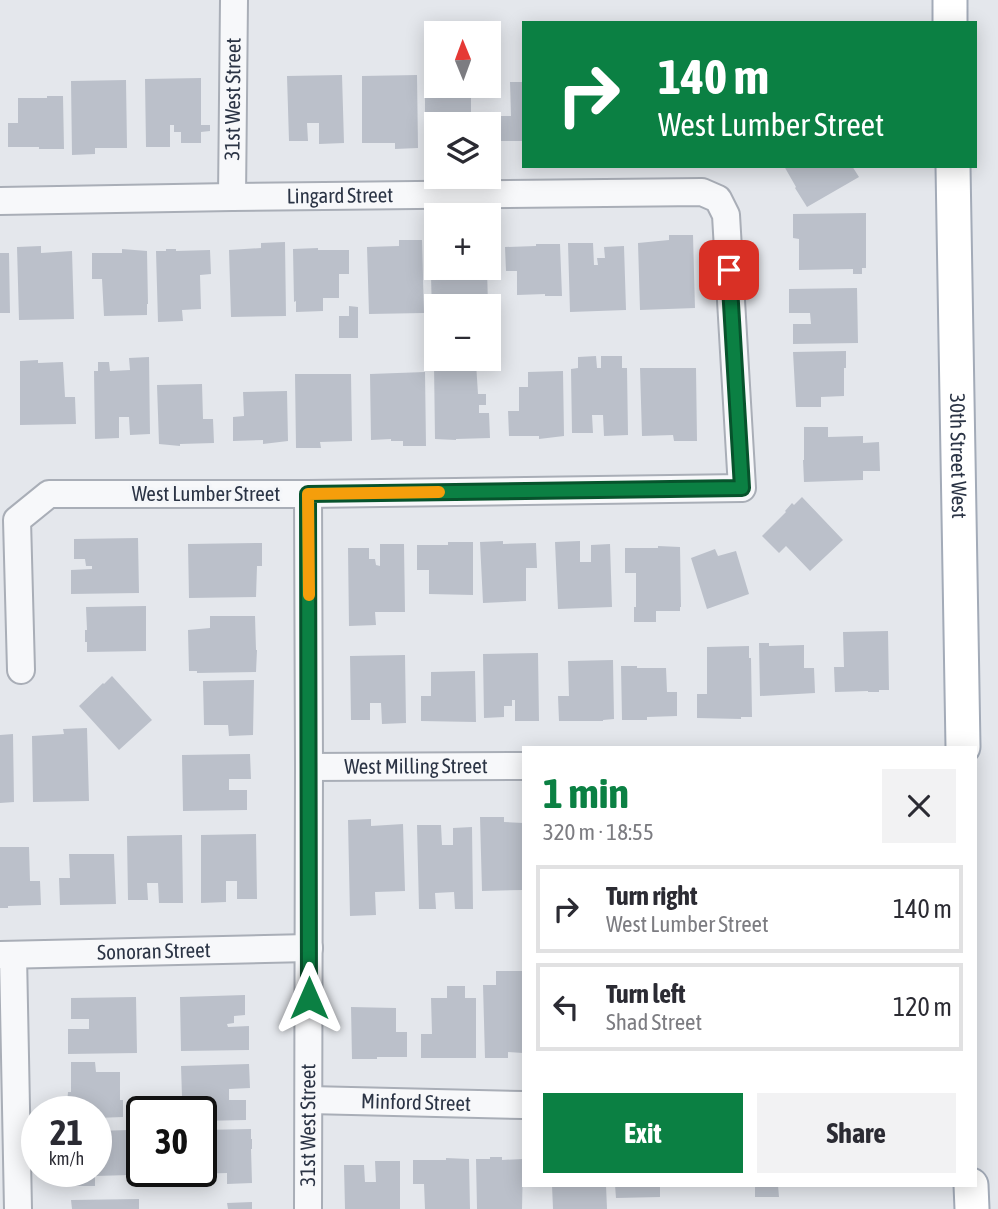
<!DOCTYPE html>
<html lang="en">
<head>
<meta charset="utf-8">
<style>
  body { margin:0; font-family:"Asap Condensed",sans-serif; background:#f2f2f3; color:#2b2b33; height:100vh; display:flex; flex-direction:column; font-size:26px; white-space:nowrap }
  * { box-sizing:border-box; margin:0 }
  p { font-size:23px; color:#7c7c81 }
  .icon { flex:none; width:38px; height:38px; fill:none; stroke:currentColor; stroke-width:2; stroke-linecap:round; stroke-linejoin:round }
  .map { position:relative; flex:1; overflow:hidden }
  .details { position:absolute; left:522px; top:746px; width:455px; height:441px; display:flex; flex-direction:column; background:#fff; border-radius:0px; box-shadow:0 4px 18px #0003 }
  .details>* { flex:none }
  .banner { position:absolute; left:522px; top:21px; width:455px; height:147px; border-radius:0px; box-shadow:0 4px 18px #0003; background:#0b8043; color:#fff; overflow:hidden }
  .needle { width:46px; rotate:359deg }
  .fabs { position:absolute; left:424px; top:21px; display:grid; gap:14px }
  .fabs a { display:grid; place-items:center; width:77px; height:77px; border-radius:0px; background:#fff; box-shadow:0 4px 18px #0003; font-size:35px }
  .speed { position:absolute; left:21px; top:1096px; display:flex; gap:14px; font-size:35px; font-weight:700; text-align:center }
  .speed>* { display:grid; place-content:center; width:91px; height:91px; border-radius:50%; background:#fff; box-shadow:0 4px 18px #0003; line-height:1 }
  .speed small { font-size:18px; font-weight:400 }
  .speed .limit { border:4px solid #111; border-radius:10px; background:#fff; color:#111 }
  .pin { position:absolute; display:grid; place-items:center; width:60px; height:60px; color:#fff; margin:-30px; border-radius:14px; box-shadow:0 4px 10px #0006 }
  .me { position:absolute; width:77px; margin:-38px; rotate:0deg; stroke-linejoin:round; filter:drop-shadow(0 0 5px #0008) }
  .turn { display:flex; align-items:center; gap:24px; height:147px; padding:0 21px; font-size:32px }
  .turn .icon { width:91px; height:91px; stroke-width:2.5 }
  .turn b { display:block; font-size:49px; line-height:60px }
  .round { display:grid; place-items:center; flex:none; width:74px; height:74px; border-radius:0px; background:#f2f2f3 }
  .headline { display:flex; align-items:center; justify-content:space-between; height:119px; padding:0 21px }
  h1 { font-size:42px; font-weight:700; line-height:52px; color:#0b8043 }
  .primary-button { display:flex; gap:14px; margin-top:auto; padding:14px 21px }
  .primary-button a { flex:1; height:80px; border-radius:0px; background:#0b8043; color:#fff; font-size:28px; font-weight:700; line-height:80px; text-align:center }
  .primary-button a+a { background:#f2f2f3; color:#2b2b33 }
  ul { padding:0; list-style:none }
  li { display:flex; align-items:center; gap:21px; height:88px; margin:0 14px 10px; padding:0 7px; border:4px solid #e1e1e2; border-radius:0px }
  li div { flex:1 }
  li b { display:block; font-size:26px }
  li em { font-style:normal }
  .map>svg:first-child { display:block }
  .building { fill:#bbc0ca }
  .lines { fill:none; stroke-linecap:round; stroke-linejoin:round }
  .minor-casing { stroke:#a9aeb7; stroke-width:30 }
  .major-casing { stroke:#a3abb8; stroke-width:37 }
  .minor { stroke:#f7f8fa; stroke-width:26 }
  .major { stroke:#fff; stroke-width:33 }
  .route-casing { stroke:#07532c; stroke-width:18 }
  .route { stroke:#0b8043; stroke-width:12 }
  .slow { stroke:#f59e0b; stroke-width:12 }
  .labels { text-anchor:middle; stroke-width:6; stroke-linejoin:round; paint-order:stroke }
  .street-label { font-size:21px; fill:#2b3445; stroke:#f4f6f9 }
</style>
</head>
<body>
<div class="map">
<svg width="998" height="1209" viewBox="0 0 998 1209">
  <rect width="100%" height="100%" fill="#e4e7ec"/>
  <path class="building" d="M342,75L344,143L319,144V123H307L308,141H289L287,76Z
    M417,75L418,148L395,149V143H362V76Z
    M201,78V125H210V131L201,132V143H181V132H174V125H170V147H146L145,79Z
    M126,80L127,148H95V154L72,155L71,81Z
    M510,82H523V141H501L500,116H511Z
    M425,89L471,91V115L481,114V124H436V142H425Z
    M47,96H63L64,149H39V147H8V123H18V98H47Z
    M784,166H852L859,177L807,207L795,188L796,187Z
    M866,213V268H862V274H853V269L799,270V239L793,238V214Z
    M669,235H693L695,308L640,310L638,243L669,240Z
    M430,239H436V268H487L488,306H436V313H432Z
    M399,240H422L424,313L369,314L367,247L399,246Z
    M285,242L286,316L231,317L229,250L261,248V243Z
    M568,243H593L594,265H598L597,258H605L604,247L624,246L626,310L570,312Z
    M536,244H560L562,296H545V294L517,295V271H506L505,247L536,246Z
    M41,246V253L72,251L74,319L19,320L17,247Z
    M318,248V250H349V274H339V298H323V311L296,312V301L294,302L293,249Z
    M122,249L147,251L148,304H147V315L104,316L102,279H92V253H122Z
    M166,249H176V251L210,250L211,274L200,275L201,309L182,310L183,321L158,322L156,251H166Z
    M0,253H9L10,313H0Z
    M857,288L858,343L793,344V324H811L810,313H789V289Z
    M349,306L358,307V338H339V316H349Z
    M846,351V368H844V396L821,397V407H796L793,352Z
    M596,356L597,368H601V356H622V368H627L628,435L604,436L603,415H592L593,433H572L571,369L578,368V357Z
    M149,357L150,434L130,435L129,417H119V438L95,439L94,371H98V362H109L110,371L130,370L129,358Z
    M38,360V363L63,362L65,397H75L76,424L20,425V361Z
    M476,363L478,394H486V405H479V413H489L490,438L456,439V440L435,439L434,364Z
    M640,368H696L697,441H674L673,435L642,436Z
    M563,371L564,436L539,439V436H509L508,411H519V387H528V372Z
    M425,372L426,446H403V441H391V439L371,440L370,374Z
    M295,374H351L352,441L320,442L321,448H296Z
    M202,384L203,419H213L214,443L180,444V446L159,444L157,385Z
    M287,391L288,441L263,444V440L233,441V417L244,416L243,392Z
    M804,427H828V437L863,436V443L879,442L880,471H863V480L804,482L803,460H804Z
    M802,497L843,540L810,571L786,546L779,553L762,536L786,512L785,511L792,503L794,505Z
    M138,538L139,593L71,594V570L92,569V566H86L85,559H74V539Z
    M503,541V544L536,543L537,568H526V601L483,603L480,542Z
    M580,541V562H591V545L610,544L612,607L558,609L555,542Z
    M448,542H473V595L429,594V570H417V545H448Z
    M262,543V566H257L256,597L189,598L188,544Z
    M380,544H404L405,612H375L376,625L349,626L348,548H369V559H375L376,565L380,566Z
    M658,546L680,547L681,607H680V611H656V622H634V607H636V573H625V548H658Z
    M715,549L718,556L736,551L749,594L707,609L691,558Z
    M146,606V651L87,652V642H85V630H87L86,607Z
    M210,616H255L256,650H257L256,672L197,673V671H189L188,630L210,628Z
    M888,631L889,690H879V692H868V691L835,692L834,667H844L843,632Z
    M759,643H769V646L804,645V668H814L815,693L760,696Z
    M749,646V658H751L752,717H741V719L697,718V694H707V647Z
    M538,653L539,721H515V700H512V706H504V717L484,718L483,654Z
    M405,655L406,723L382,724L381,703H370V720H351L350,656Z
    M613,660L614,719L603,720V721H559L558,696H569L568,661Z
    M621,666H637V668H666L667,692H677V716L647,717V720H622Z
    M475,671L476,722L421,721V696H431V672Z
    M112,676L152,720L119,750L79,706L103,683L104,684Z
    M254,680L253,735L229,736L228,725H204L203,681Z
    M87,728L89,801L33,802L32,736L64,734L63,729Z
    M13,734L14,802L0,803V735Z
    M250,754L251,779H229V790H247V810L183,811L182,755Z
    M480,817H504V822L523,823V890L482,891Z
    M371,819V826L403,824L405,891L375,892L376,915L350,916L348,820Z
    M417,825H441L442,845H453V828L472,827L473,909H455L454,892L435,893L436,909H419Z
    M256,834L257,899H237V881H226V902L201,903V835Z
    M182,835L183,903H159L158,883H147L148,900H128L127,836Z
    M0,847H29L30,881H40L41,905L8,906V908H0Z
    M69,854H114L116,904L60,905L59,878H70Z
    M496,971H523V1053L508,1052V1058H485L483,985H496Z
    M447,986H465V998H476V1058H421V1034H432L431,998H447Z
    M245,995V1015L234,1016V1023L227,1024L228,1027L249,1026V1050L181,1051L180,997Z
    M136,997L137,1053L68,1054V1029H89V1019H71V998Z
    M351,1007L396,1008V1032H407V1057H377V1059H352Z
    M71,1062H95L96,1072H120V1100H123V1117L96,1118V1111H69V1104H67L68,1092H71Z
    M249,1064L250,1088L229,1089V1100H246V1120L201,1121V1111H171L170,1097H182L181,1066Z
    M251,1129V1139H252V1149H251L252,1183L227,1184V1173L192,1174V1171H201V1130Z
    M129,1130L130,1175L95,1176V1186H71V1171H96V1131Z
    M490,1157H502V1160L523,1159L522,1209H477L476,1159H490Z
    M446,1158L469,1159L470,1209H425L424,1184H413V1160H446Z
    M375,1161H400V1209H345L344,1165H364L365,1182H376Z
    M552,1185H606L607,1209H553Z
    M615,1185H660V1197L616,1198Z
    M755,1185H778L779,1197H755Z
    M139,1199V1209H72L71,1200Z
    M252,1202V1209H228L227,1203Z"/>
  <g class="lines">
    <defs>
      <g id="minor">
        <path id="s1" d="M232,197L234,0"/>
        <path id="s2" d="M0,201L232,197L702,192L718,199L726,215L742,488L308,494H49L17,520L21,670"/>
        <path id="s3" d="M309,767L523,766"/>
        <path id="s4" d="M0,955L309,948"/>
        <path d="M13,955L18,1209"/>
        <path id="s5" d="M309,1100L523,1105"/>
        <path id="s6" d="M308,1209L309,767L308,494"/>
      </g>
      <g id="major">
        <path d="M950,0V23"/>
        <path id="s7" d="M953,166L963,747"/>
        <path d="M971,1185L972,1209"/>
      </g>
    </defs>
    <use href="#minor" class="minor-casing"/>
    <use href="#major" class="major-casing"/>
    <use href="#minor" class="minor"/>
    <use href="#major" class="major"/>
  </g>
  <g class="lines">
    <defs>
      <path id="route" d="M309,998L308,494L742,488L729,270"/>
    </defs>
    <use href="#route" class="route-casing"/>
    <use href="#route" class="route"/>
    <path class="slow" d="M309,595L308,494L439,492"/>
  </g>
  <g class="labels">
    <g class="street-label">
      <text dy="7" stroke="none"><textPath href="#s1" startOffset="98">31st West Street</textPath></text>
      <text dy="7" stroke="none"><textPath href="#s2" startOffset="340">Lingard Street</textPath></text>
      <text dy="7" stroke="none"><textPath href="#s7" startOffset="290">30th Street West</textPath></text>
      <text x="206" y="501">West Lumber Street</text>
      <text dy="7" stroke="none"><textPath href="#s3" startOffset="107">West Milling Street</textPath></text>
      <text dy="7" stroke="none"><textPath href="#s4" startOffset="154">Sonoran Street</textPath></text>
      <text dy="7" stroke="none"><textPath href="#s5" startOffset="107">Minford Street</textPath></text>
      <text dy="7" stroke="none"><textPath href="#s6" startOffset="84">31st West Street</textPath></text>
    </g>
  </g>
</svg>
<div class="fabs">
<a><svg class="needle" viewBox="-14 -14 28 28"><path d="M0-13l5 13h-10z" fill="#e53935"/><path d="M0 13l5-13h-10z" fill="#7c7c81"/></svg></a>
<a><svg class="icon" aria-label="layers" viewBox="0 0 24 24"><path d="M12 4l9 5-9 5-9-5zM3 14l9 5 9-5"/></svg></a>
<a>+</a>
<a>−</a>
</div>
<div class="speed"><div>21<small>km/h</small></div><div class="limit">30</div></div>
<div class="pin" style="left:729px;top:270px;background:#d93025"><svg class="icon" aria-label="arrive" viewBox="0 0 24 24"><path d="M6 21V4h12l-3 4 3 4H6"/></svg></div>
<svg class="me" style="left:309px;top:998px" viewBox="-20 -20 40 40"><path d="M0-17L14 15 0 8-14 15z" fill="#0b8043" stroke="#fff" stroke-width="4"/></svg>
<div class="banner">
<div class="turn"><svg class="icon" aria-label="right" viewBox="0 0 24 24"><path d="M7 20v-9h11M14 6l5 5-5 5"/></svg><div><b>140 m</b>West Lumber Street</div></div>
</div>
<section class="details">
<div class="headline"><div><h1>1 min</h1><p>320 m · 18:55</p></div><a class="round"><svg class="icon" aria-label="close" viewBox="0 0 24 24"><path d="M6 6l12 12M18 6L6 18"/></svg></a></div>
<ul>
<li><svg class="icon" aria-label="right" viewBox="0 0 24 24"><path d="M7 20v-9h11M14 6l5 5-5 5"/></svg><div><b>Turn right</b><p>West Lumber Street</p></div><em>140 m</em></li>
<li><svg class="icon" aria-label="left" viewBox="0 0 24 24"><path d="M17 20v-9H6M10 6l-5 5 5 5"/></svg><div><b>Turn left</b><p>Shad Street</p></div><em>120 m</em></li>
</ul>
<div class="primary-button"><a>Exit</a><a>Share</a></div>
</section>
</div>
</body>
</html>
